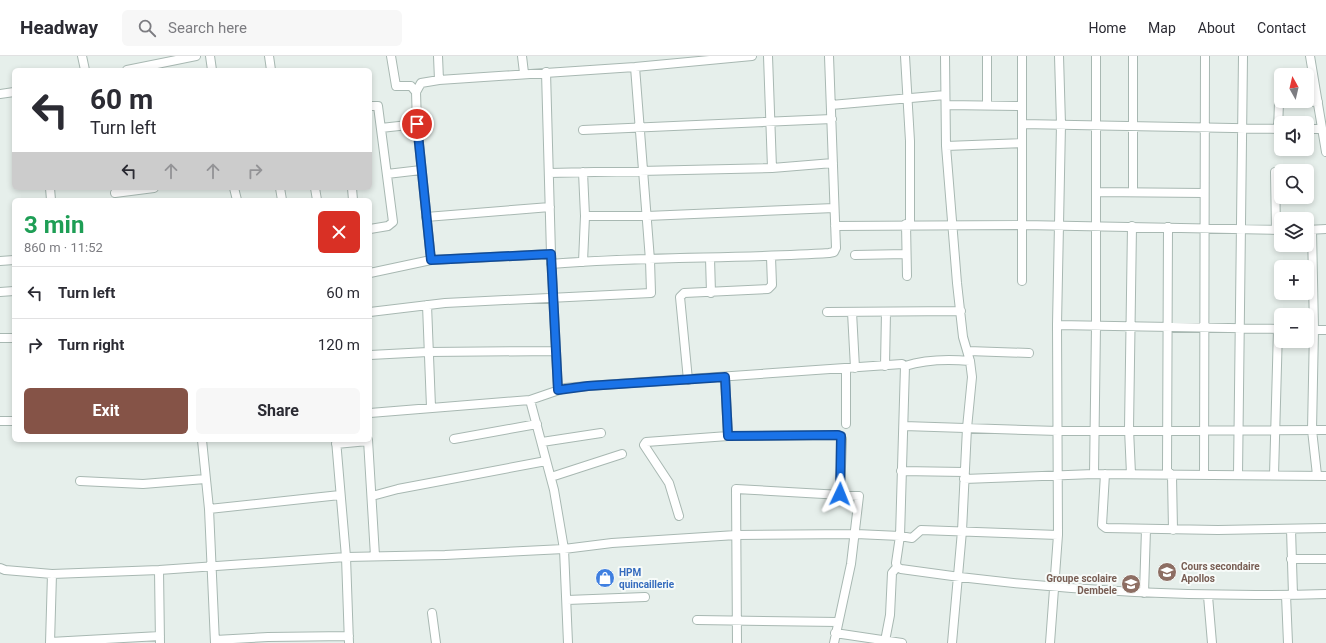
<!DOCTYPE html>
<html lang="en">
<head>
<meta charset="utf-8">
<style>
  body { margin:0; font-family:Roboto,sans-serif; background:#f7f7f7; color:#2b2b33; height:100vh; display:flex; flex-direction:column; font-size:15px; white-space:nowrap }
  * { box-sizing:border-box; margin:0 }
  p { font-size:13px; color:#7c7c81 }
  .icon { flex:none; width:22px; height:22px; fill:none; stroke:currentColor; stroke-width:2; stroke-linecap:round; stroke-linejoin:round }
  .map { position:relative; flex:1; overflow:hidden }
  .panel { position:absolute; left:12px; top:142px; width:360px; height:244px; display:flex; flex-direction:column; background:#fff; border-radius:6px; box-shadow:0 2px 6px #0003 }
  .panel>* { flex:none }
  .hud { position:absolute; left:12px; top:12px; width:360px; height:122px; border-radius:6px; box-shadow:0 2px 6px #0003; background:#fff; color:#2b2b33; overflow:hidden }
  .needle { width:26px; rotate:352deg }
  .controls { position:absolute; left:1274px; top:12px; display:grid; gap:8px }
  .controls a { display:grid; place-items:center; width:40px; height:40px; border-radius:6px; background:#fff; box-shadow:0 2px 6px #0003; font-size:20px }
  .pin { position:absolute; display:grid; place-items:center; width:34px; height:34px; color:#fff; margin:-17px; border:2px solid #fff; border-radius:50%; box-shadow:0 1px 4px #0007 }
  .me { position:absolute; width:44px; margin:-22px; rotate:2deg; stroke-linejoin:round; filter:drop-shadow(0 0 3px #0008) }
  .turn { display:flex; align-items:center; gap:14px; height:84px; padding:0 12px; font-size:18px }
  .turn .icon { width:52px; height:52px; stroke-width:2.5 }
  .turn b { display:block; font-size:28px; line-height:34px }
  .lanes { display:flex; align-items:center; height:38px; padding:0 12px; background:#0003; justify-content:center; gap:20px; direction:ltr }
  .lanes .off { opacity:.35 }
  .round { display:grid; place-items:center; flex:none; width:42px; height:42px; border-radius:6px; background:#f7f7f7 }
  .overview { display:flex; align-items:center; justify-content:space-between; height:68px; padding:0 12px }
  h1 { font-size:24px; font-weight:700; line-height:30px; color:#1e9e55 }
  .primary-button { display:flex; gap:8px; margin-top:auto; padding:8px 12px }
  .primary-button a { flex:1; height:46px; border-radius:6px; background:#855347; color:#fff; font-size:16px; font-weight:700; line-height:46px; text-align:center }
  .primary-button a+a { background:#f7f7f7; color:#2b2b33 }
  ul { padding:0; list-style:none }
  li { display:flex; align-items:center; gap:12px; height:52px; padding:0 12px; border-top:1px solid #e1e1e2 }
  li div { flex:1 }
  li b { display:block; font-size:15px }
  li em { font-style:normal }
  header { display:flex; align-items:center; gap:24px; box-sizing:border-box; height:56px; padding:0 20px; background:#fff; border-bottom:1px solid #e1e1e2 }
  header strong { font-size:19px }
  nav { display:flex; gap:22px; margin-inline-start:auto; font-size:14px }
  .search { width:280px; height:36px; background:#f7f7f7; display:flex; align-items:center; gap:10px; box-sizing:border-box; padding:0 14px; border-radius:6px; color:#7c7c81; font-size:15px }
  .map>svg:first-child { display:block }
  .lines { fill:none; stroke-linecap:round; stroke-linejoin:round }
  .minor-casing { stroke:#a8b8b2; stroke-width:10 }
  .minor { stroke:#fff; stroke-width:8 }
  .route-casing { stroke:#114b97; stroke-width:10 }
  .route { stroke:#1a73e8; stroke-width:7 }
  .labels { text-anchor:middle; stroke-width:4; stroke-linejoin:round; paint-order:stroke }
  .education-label { font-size:10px; font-weight:bold; fill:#785e54; stroke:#f7fbf9; text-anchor:start }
  .shop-label { font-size:10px; font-weight:bold; fill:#366cbe; stroke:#f7fbf9; text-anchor:start }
</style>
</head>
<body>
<header>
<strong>Headway</strong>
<div class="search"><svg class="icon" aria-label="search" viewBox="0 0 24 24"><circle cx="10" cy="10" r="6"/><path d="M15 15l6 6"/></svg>Search here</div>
<nav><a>Home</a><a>Map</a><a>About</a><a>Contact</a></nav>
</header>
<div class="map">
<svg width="1326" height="587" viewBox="0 0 1326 587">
  <rect width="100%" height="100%" fill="#e6efeb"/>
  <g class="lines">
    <defs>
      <path id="minor" d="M82,0L85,14
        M210,0L212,14
        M269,0L271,14
        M391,0L396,30H411L416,36
        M438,0L439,24
        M522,0L524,17
        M768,0L772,112
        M905,0L910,85V168
        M945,0L946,90L957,227L963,281L970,305L972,321L967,372L962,475L952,587
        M1022,0V225
        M1310,0L1326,96
        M127,14L196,0
        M546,16L551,198L558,334
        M0,38L14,36
        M1291,45L1318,46
        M831,49L945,39
        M946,49L1022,50
        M987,49V0
        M370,50H378L393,166L388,170L370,173
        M1022,68L1281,73
        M381,72L417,68
        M1278,73L1279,46L1281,45
        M1307,73H1322
        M583,74L832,63
        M946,90L1022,87
        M583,116L585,160L583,206
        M1275,116L1276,174
        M549,117L772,112L833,107
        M387,118L421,114
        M50,132L51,144
        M234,132L237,144
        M280,132L282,144
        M315,132L317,144
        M352,132L353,144
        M1133,135V0
        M1096,136L1204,137
        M115,137L154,132
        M585,160H647L834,152
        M426,161L550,151
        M906,168L907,220
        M835,170L1024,169L1281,174
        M1168,171L1167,414L1172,420L1173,474
        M1307,174L1326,173
        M1312,174L1314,273L1312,374L1317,419
        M855,199L906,198
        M710,202L711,237
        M431,204L417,68L416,36L421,27L439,24L635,11L752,0
        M0,205L14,204
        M551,208C643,200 736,203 829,197L834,196L836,192L829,0
        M370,217L431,204L551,198
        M0,236L14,235
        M427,249L431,351
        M370,256L445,247L651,237L650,204L635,11
        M827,256L961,255
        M852,256L855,312
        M1057,269L1281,273
        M1307,273L1326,274
        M0,282H14
        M968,295L1029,297
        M370,299L428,296L556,295
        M885,310L886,256
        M905,310L900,480L896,507L897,511L901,513C1042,534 1184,542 1326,538
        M725,321L728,380
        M688,324L680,241L684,237L768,233L772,229L771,201
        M530,344L554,434L564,493L568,587
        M370,357L530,344L565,332L588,330L902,308L905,310C927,303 948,303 970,305
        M0,365H14
        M846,368V313
        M904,370L1058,375L1326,374
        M454,383L537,368
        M202,384L209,453L215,587
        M336,384L346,501L349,587
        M368,384L375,500
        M542,386L601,377
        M336,388L368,385
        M901,415L964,416
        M1094,418L1096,270V0
        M1105,418L1102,469L1106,472L1218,474L1326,472
        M1131,418L1129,373L1132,170
        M1204,419L1205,0
        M1238,419L1243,0
        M1274,419L1278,273
        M551,421L622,398
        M964,423L1094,418L1326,420
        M80,425L143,428L205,423
        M372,440L398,433L546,405
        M209,453L340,439
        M679,460L669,427L644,389L646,386L728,380L838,379L842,383L840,438
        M1291,473L1293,539
        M1291,503H1326
        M0,512L5,514L52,518L159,514L346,501L445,499L564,493L612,487L736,479L856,478L900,480L912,482L921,474L1058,479
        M159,514L160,587
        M1144,537L1146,473
        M1286,539L1288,587
        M1208,540L1212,587
        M567,544L645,541
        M432,557L436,587
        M697,564L838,566
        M835,577L902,587
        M215,584L268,581L349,580
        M885,585L890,559L892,517L897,511
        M50,586L160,580
        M50,587L52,518
        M737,587L736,433L859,440L851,508L834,587
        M1050,587L1058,479L1057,269L1061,68L1059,0"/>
    </defs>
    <use href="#minor" class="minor-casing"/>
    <use href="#minor" class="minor"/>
  </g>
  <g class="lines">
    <defs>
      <path id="route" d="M417,68L431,204L551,198L558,334L588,330L725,321L728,380L838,379L841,380L840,438"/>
    </defs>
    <use href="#route" class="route-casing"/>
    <use href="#route" class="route"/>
  </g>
  <defs>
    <symbol id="school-disc" viewBox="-11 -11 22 22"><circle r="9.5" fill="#8d6e63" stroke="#f7fbf9"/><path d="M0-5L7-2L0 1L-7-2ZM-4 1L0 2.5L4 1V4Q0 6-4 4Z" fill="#fff"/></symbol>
    <symbol id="shop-disc" viewBox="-11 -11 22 22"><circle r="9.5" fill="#3f7fe0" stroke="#f7fbf9"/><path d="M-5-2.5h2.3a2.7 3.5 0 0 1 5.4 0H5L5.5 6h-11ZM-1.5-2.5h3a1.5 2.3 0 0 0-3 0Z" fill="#fff"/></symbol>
  </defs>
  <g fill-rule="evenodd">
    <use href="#school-disc" x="1156" y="505" width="22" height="22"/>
    <use href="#shop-disc" x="594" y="511" width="22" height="22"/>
    <use href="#school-disc" x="1120" y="517" width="22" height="22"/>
  </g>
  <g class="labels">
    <g class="education-label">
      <text x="1181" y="514">Cours secondaire<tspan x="1181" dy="12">Apollos</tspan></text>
      <text x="1117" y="526" text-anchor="end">Groupe scolaire<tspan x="1117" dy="12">Dembele</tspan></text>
    </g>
    <g class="shop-label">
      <text x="619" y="520">HPM<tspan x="619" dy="12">quincaillerie</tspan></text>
    </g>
  </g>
</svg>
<div class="controls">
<a><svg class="needle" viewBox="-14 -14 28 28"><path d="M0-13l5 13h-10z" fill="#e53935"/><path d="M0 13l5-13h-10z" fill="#7c7c81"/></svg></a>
<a><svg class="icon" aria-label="sound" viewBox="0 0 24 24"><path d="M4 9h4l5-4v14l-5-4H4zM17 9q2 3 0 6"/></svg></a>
<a><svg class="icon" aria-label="search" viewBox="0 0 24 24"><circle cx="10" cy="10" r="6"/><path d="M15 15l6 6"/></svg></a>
<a><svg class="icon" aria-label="layers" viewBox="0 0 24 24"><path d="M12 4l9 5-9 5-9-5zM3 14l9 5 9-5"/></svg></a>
<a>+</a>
<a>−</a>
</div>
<div class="pin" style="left:417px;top:68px;background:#d93025"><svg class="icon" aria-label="arrive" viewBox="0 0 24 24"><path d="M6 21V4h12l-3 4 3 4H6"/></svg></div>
<svg class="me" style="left:840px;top:438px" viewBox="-20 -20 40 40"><path d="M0-17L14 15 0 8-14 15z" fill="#1a73e8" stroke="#fff" stroke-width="4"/></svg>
<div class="hud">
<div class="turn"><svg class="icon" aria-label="left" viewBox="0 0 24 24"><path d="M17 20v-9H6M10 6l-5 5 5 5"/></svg><div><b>60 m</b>Turn left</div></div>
<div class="lanes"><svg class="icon" aria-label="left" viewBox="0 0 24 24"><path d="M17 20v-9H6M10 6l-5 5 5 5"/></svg><svg class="icon off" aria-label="ahead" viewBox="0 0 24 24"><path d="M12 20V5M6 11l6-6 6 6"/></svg><svg class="icon off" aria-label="ahead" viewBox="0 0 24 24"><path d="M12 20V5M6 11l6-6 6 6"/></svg><svg class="icon off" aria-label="right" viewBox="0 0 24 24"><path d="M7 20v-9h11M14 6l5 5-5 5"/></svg></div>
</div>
<section class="panel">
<div class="overview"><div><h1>3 min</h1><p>860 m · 11:52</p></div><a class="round" style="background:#d93025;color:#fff"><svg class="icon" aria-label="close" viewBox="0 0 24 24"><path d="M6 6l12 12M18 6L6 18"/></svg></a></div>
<ul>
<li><svg class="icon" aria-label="left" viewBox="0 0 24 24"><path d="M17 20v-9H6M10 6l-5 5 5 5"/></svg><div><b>Turn left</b></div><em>60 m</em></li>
<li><svg class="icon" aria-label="right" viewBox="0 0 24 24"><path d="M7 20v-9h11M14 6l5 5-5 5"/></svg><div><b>Turn right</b></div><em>120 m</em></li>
</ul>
<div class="primary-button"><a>Exit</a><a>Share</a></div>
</section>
</div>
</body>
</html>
